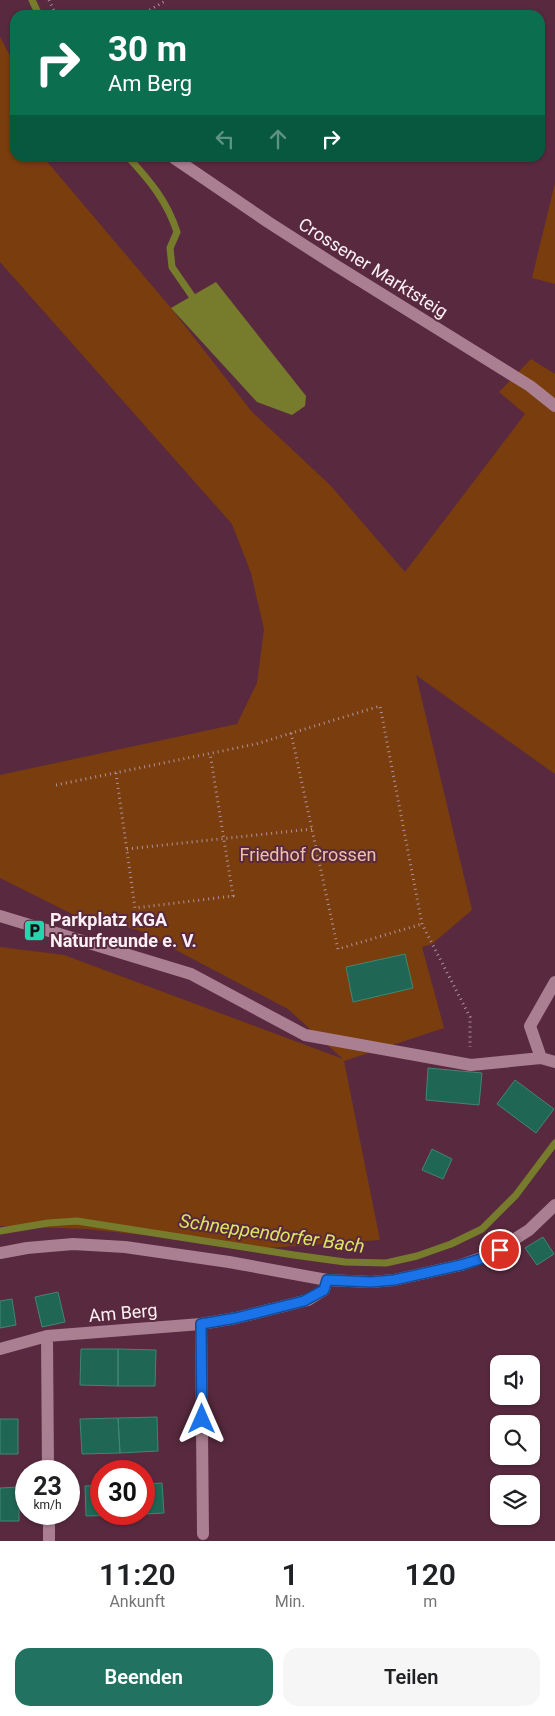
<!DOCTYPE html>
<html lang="de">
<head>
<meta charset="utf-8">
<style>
  body { margin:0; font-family:Roboto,sans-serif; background:#f6f6f6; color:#202124; height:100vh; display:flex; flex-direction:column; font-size:19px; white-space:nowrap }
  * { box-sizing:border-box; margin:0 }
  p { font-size:16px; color:#757577 }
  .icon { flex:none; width:28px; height:28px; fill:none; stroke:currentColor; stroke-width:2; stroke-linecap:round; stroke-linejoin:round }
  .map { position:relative; height:1541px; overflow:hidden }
  .details { display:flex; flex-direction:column; background:#fff; flex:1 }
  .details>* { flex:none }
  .guide { position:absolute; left:10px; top:10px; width:535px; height:152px; border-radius:15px; box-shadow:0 1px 4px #0004; background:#0b6e4f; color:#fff; overflow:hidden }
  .fabs { position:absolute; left:490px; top:1355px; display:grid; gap:10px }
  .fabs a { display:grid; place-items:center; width:50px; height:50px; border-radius:10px; background:#fff; box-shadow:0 1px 4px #0004; font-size:25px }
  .speed { position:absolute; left:15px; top:1460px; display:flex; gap:10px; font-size:25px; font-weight:700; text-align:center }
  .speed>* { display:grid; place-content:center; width:65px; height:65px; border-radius:50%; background:#fff; box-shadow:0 1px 4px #0004; line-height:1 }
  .speed small { font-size:12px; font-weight:400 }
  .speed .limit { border:8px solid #d22; background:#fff; color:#111 }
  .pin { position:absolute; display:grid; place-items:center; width:42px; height:42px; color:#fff; margin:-21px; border:2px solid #fff; border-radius:50%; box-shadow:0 1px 5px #0007 }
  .me { position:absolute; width:55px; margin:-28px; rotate:0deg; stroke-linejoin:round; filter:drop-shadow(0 0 4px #0008) }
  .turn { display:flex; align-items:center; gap:18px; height:105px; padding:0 15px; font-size:22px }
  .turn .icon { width:65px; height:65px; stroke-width:2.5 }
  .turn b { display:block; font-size:35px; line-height:42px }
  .lanes { display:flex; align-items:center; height:48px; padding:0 15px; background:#0003; justify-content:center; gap:25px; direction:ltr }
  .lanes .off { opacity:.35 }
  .eta { display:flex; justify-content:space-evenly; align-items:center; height:85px; text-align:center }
  .eta b { font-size:30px; font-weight:600; line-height:35px }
  .cta { display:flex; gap:10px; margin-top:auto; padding:10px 15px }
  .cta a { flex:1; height:58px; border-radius:15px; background:#227262; color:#fff; font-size:20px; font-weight:600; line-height:58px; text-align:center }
  .cta a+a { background:#f6f6f6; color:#202124 }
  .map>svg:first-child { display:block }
  .green { fill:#7a3d0d }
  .water { fill:#777c2c }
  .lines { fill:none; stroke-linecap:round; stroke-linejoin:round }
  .stream { stroke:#777c2c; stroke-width:7 }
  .building { fill:#206655; stroke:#428572 }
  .path { stroke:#ae929e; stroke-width:3; stroke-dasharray:1 4; stroke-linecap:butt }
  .minor { stroke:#aa7f91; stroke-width:12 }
  .route-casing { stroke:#114b97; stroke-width:12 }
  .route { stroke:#1a73e8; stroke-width:9 }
  .labels { text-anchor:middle; stroke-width:4; stroke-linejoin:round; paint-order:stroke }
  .street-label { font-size:18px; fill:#fcf0f4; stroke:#592a3f }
  .park-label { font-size:18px; fill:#efc2a7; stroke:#592a3f }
  .poi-label { font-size:18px; font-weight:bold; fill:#fcf0f4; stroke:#592a3f; text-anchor:start }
  .water-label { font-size:19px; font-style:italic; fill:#dde65e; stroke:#592a3f }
</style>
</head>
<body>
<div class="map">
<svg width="555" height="1541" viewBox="0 0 555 1541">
  <rect width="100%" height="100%" fill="#592a3f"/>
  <path class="green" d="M0,37L15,65V158H44L171,308L252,412L331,486L405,572L525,414L499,392L531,359L555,374V774L416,675L472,910L432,944L422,947L444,1028L344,1061L380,1240L267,1248L87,1229L0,1226V947L64,955L343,1059L288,1009L138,930L72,914L0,878V775L237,724L257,683L264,629L251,573L232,524L0,262Z
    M555,183V284L532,278Z"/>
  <path class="water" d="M216,282L306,396L305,406L292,415L257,402L171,308Z"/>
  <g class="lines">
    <path class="stream" d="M32,0L39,15
      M129,158C150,181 167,201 177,232L170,248L172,267L192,296
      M0,1231L48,1223L77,1221L294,1255L345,1262L386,1263L417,1256L451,1244L482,1229L516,1195L555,1143"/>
  </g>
  <path class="building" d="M405,954L413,988L353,1002L346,967Z
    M428,1068L482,1073L479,1105L426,1100Z
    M515,1080L554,1109L536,1133L497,1104Z
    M432,1149L452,1159L443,1179L422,1170Z
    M543,1237L554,1254L537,1265L525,1248Z
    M58,1292L65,1322L42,1327L35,1297Z
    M12,1299L16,1325L0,1328V1301Z
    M81,1349H118V1386L80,1385Z
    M118,1349L156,1350L155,1386H118Z
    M157,1417L158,1451L120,1453L118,1418Z
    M118,1418L120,1453L82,1454L80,1419Z
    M0,1419H18V1454H0Z
    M162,1483L164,1513L125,1515L144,1514V1484Z
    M101,1485V1514L125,1515L86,1516L85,1486Z
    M19,1487V1521H0V1488Z"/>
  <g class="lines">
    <path class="path" d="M49,0L56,15
      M141,15L167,0
      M291,733L338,949L422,924
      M116,773L135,908L233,896L210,753
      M56,785L256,744L380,706L422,924L470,1017V1047
      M127,849L312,829"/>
    <path class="minor" d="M174,158L268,222L335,265L530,386L555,406
      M0,916L191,974L305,1035L471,1065L541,1058L555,1062
      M541,1058L530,1026L555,982
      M0,1253L27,1248L73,1244L125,1247L229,1262L327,1280L371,1282L394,1280L461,1265L490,1255L529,1230L555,1205
      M201,1324L203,1534
      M47,1336L48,1471
      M0,1349L47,1336L201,1324L236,1318L308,1300L324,1290L327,1280
      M49,1514V1541"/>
  </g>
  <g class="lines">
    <defs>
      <path id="route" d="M202,1419L201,1324L236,1318L304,1301L324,1290L327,1280L371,1282L394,1280L461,1265L490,1256L500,1250"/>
    </defs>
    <use href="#route" class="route-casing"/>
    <use href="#route" class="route"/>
  </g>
  <defs>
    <symbol id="parking-square" viewBox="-11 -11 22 22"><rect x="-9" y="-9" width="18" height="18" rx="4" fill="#25d5ae" stroke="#592a3f"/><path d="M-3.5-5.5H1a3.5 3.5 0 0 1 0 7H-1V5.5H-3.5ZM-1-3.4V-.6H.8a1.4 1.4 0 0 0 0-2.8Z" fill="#111"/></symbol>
  </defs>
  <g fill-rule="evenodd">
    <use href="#parking-square" x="22" y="918" width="25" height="25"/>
  </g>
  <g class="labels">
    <g class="street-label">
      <text transform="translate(373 268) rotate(32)" y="6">Crossener Marktsteig</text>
      <text transform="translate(123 1313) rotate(-5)" y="6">Am Berg</text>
    </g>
    <g class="park-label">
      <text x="308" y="861">Friedhof Crossen</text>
    </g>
    <g class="poi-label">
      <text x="50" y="926">Parkplatz KGA<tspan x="50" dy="21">Naturfreunde e. V.</tspan></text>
    </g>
    <g class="water-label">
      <text transform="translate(272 1233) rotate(8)" y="7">Schneppendorfer Bach</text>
    </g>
  </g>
</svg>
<div class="fabs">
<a><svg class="icon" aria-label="sound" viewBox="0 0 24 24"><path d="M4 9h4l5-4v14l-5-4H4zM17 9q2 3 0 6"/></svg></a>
<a><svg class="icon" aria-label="search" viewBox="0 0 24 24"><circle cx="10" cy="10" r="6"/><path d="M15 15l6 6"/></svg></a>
<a><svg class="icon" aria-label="layers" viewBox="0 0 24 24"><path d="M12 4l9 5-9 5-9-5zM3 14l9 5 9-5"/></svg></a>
</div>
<div class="speed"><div>23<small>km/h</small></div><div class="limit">30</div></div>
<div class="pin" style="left:500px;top:1250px;background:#d93025"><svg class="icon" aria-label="arrive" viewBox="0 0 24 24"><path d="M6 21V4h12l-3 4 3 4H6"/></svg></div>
<svg class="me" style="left:202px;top:1419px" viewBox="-20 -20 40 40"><path d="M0-17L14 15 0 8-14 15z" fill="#1a73e8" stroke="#fff" stroke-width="4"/></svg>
<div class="guide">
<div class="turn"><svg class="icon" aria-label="right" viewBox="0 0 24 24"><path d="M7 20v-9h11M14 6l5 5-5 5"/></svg><div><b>30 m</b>Am Berg</div></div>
<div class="lanes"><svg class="icon off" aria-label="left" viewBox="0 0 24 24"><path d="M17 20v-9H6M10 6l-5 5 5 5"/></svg><svg class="icon off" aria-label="ahead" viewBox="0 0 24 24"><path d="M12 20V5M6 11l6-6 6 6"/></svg><svg class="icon" aria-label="right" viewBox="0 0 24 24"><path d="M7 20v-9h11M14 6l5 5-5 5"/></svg></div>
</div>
</div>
<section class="details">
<div class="eta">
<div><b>11:20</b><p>Ankunft</p></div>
<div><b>1</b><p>Min.</p></div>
<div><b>120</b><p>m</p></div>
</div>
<div class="cta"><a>Beenden</a><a>Teilen</a></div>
</section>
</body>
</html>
